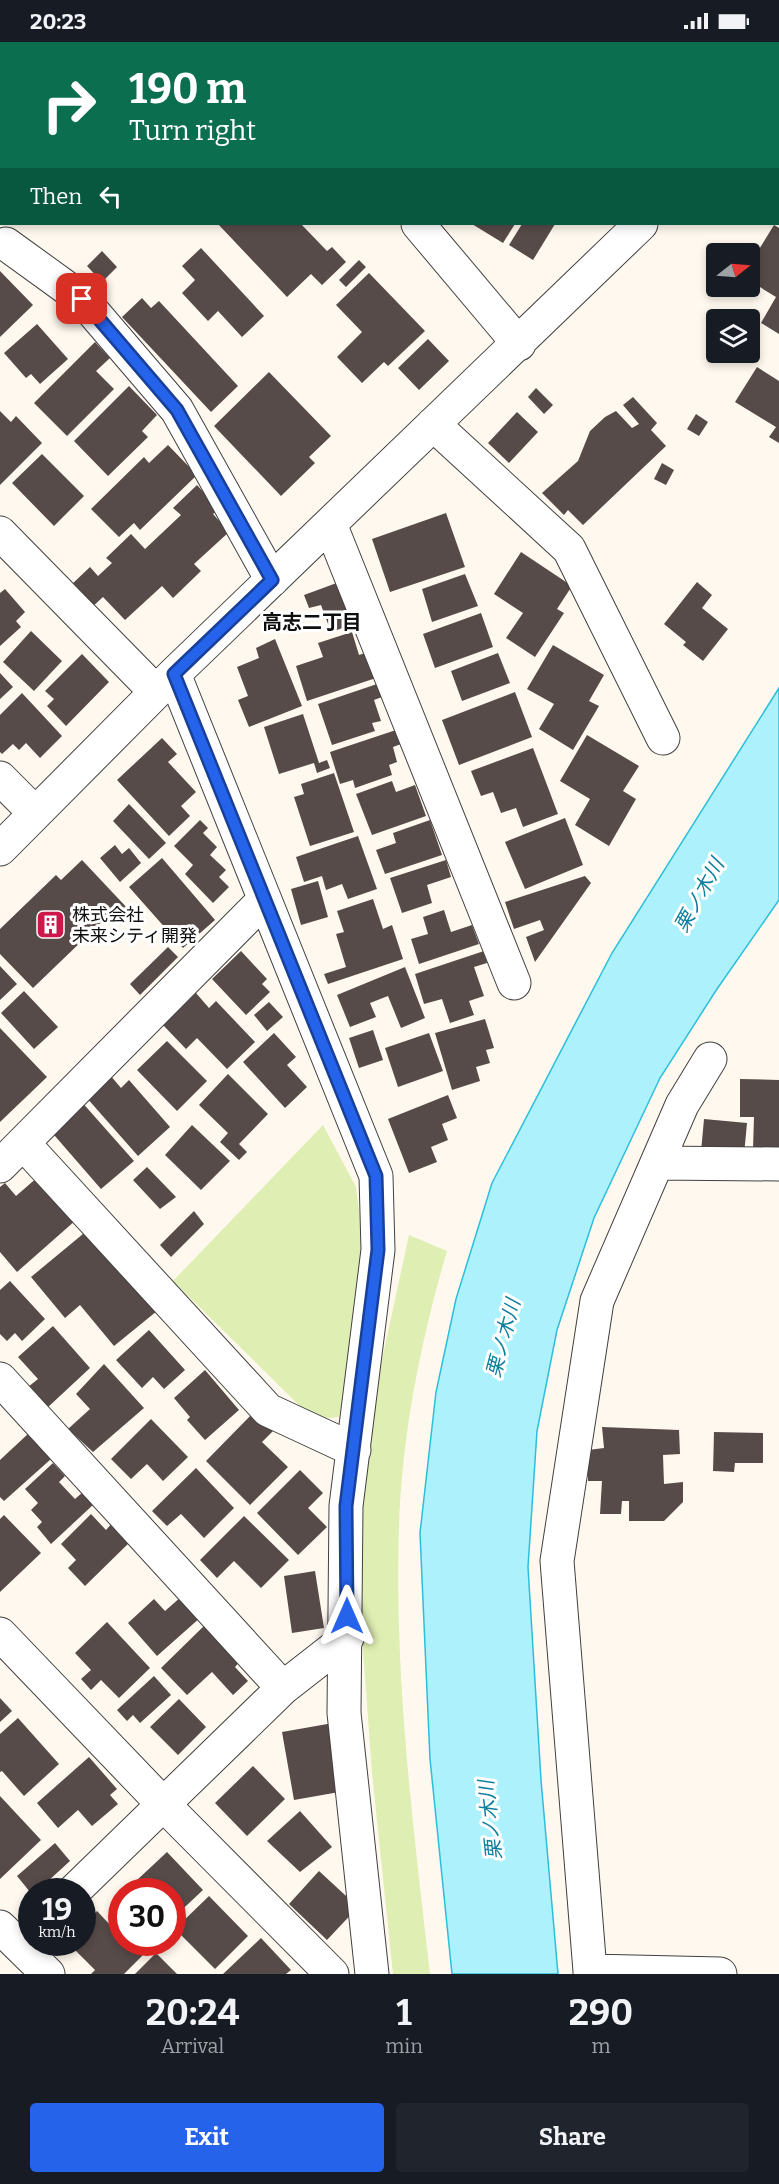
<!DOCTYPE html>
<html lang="en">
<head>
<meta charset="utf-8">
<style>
  body { margin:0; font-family:Bitter,"Noto Sans JP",serif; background:#20242c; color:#f1f3f6; height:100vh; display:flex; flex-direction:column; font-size:22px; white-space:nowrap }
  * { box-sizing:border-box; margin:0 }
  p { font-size:20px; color:#9ea1a6 }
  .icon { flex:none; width:33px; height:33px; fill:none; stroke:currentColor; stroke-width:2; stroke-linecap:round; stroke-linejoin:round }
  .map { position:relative; height:1932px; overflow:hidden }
  .sheet { display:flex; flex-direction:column; background:#171b24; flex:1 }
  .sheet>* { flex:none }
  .top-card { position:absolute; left:0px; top:0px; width:780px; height:183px; box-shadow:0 3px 9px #0003; background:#0b6e4f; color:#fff; overflow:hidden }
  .needle { width:39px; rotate:73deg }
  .tools { position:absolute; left:706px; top:201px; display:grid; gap:12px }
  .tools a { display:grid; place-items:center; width:54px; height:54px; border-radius:6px; background:#171b24; box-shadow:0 3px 9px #0003; font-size:30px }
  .speed { position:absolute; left:18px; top:1836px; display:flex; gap:12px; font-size:30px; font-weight:700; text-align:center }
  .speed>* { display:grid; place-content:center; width:78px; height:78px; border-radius:50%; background:#171b24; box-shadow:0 3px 9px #0003; line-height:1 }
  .speed small { font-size:15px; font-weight:400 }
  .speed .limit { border:9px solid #d22; background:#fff; color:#111 }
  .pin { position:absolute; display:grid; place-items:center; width:51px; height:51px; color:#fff; margin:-26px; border-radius:12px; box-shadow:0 3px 9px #0006 }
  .me { position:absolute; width:66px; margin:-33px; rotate:0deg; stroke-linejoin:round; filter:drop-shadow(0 0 4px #0008) }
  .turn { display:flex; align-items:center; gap:21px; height:126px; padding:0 30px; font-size:27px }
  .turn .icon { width:78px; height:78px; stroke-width:2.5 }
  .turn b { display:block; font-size:42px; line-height:51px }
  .then { display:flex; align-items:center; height:57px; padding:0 30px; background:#0003; gap:12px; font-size:22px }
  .eta { display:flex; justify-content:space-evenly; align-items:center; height:102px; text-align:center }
  .eta b { font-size:36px; font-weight:700; line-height:42px }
  .primary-button { display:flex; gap:12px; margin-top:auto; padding:12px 30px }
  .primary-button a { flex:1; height:69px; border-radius:6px; background:#2563eb; color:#fff; font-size:24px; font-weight:700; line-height:69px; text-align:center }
  .primary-button a+a { background:#20242c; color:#f1f3f6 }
  .status { display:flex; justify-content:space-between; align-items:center; height:42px; padding:0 30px; background:#171b24; direction:ltr }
  .status svg { height:16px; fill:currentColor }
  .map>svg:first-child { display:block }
  .green { fill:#dfeeb3 }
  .pitch { fill:#eff4c6 }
  .water { fill:#adf1fc; stroke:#2cbedb; stroke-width:1.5 }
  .building { fill:#574b49 }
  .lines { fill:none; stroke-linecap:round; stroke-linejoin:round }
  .minor-casing { stroke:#414141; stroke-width:35 }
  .minor { stroke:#fff; stroke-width:33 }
  .route-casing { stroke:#184099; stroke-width:15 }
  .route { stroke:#2563eb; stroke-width:10 }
  .labels { text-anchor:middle; stroke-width:6; stroke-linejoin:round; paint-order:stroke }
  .poi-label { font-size:18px; fill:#0e0e0e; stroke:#fff; text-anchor:start }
  .neighbourhood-label { font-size:20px; font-weight:bold; fill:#0e0e0e; stroke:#fff }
  .water-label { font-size:20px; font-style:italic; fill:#0b7f9d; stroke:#fff }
</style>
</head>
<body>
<div class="status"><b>20:23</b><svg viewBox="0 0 49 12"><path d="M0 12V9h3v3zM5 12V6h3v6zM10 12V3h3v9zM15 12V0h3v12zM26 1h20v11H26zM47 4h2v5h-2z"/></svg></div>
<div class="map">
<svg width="779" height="1932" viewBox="0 0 779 1932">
  <rect width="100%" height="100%" fill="#fff8ee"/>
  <path class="green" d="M323,1083L356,1145L365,1216L339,1375L314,1378L173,1239Z
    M409,1193L447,1209C421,1298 402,1391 399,1485C394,1634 413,1784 430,1932H393L372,1731L362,1593L358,1485L373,1359Z"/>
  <path class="pitch" d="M0,0H66L2,2L0,65Z"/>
  <path class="water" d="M779,646V858L717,947L660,1036L594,1176L557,1288L537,1389L528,1525L541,1738L558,1932H452L430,1717L420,1491L436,1350L456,1257L492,1141L612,911Z"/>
  <path class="building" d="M218,182H301L327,209L332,205L346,220L322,243L311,232L287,255Z
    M472,182H515L503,201Z
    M522,182H555L533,218L509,203Z
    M774,183L779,186V292L761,281L776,255L750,239V222Z
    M201,206L264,274L242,295L218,269L208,279L182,251L195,238L182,224Z
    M102,209L117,225L102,240L87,224Z
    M359,218L366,225L346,245L339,238Z
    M0,229L33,263L0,295Z
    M369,231L425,289L388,324L384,320L362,341L337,315L362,290L336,263Z
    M142,256L151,266L159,259L238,344L211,370L122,275Z
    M37,282L68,317L40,342L31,332L26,336L4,311Z
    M428,297L449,319L419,348L398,326Z
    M95,300L110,316L96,329L114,347L67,394L34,361Z
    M757,325L779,339V401L769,395L776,385L735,360Z
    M269,330L331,394L309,415L315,421L281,454L214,384Z
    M129,344L157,373L142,389L148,395L108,434L74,399Z
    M536,346L553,363L544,372L528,355Z
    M633,355L657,381L651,388L666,404L583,483L568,468L564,473L542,451L578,419L590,389L605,375L616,369L632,386L639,382L623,363Z
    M0,369L11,380L16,374L42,401L0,443Z
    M517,370L538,390L509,421L488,401Z
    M696,372L708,380L699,394L687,387Z
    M168,403L197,433L140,488L134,481L119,495L91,467L144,415L149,421Z
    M42,412L84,454L54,484L12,441Z
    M662,421L674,428L666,443L654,437Z
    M197,443L219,467L213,472L229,490L194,522L201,529L173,556L162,544L125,578L103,555L91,566L70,544L90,525L98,534L112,521L106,516L131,492L145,507L181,473L173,466Z
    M446,471L465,525L390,550L372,497Z
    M521,510L572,544L557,567L564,571L535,615L506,596L523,571L494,552Z
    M465,532L478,564L432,580L422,547Z
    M342,539L357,581L331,590L321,563L309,566L304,553Z
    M697,540L712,553L702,566L728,587L703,619L683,603L686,600L664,582Z
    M5,547L25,570L16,579L21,585L0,604V551Z
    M481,571L493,605L435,626L423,592Z
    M31,589L62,619L34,649L3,620Z
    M352,590L359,613L368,610L376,636L307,659L296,624L323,615L318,601Z
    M275,597L302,664L249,685L238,658L248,654L237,625L259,616L256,606Z
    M553,603L604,633L589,659L599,664L573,708L539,687L554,662L527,647Z
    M498,611L510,641L462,659L451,629Z
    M82,612L109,640L66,684L47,664L54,657L45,649Z
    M0,631L13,645L0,657Z
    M377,642L382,655L374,658L381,679L372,681L375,689L332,703L318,662Z
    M515,650L532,695L459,723L442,678Z
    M22,651L62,694L40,716L26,701L19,708L13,702L2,712L0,710V673Z
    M303,672L319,721L327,718L330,726L317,731L314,721L279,732L264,685Z
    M396,688L401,702L393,705L397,720L389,723L392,733L355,746L353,738L340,742L330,710Z
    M587,693L639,724L623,749L636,757L609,804L575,783L590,757L560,739Z
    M162,696L177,712L168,720L196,750L181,764L190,774L169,794L117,738Z
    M533,706L558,772L523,785L516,766L501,771L493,750L481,754L471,729Z
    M334,731L354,790L310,804L294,755L304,752L301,742Z
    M392,739L396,750L415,743L426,774L372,793L356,752Z
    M129,762L166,801L149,817L113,779Z
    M565,776L583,823L525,847L505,800Z
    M200,778L208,786L203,791L217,805L210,813L226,828L219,835L229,845L213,861L185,832L193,823L174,804Z
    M430,778L442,813L385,832L376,808L396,801L393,791Z
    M358,794L377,847L348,857L342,842L326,848L322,834L304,840L296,815Z
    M115,803L122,812L129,806L141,821L120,840L100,816Z
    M162,816L215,878L183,906L129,845Z
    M82,818L130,869L120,879L112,870L33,946L0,912V887L56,833L61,838Z
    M446,818L451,835L427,843L432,861L402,871L390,836Z
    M585,834L591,841L535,920L526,895L544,888L540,878L514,887L505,860Z
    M318,839L328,875L301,883L291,847Z
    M373,857L383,887L392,883L403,917L328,942L324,932L346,925L336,892L344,890L337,869Z
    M444,868L451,890L472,883L479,902L419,922L411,897L428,892L423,875Z
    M168,905L178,915L140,953L130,942Z
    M241,909L267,937L262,942L270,950L246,973L212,937Z
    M484,909L487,921L474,925L484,954L469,959L474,973L450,981L442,957L424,962L415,932Z
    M0,924L17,942L0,958Z
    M405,925L425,976L401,986L388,954L370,961L376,975L350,985L337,953Z
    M24,949L58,985L34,1007L1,971Z
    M196,951L209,966L216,959L255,1000L227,1027L197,996L186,1007L163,983Z
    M269,960L283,975L267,989L254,973Z
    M485,977L494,1006L486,1008L490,1021L476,1025L480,1039L452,1048L435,991Z
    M0,986L47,1035L0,1080Z
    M373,988L383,1018L359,1026L349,996Z
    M274,991L296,1015L287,1023L307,1045L285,1066L243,1020Z
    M429,991L443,1029L398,1045L385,1006Z
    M167,999L207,1039L177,1069L137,1028Z
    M228,1032L268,1072L239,1102L247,1110L239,1118L220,1100L228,1091L199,1063Z
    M110,1033L121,1046L129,1038L170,1085L138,1114L86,1055Z
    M740,1037L779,1038V1108L753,1107L754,1075H740Z
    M448,1053L457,1076L442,1082L448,1098L431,1105L437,1120L409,1131L388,1077Z
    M80,1058L134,1119L101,1147L48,1086Z
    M704,1077L747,1081L744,1113L701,1110Z
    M192,1083L230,1119L201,1148L165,1113Z
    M147,1125L176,1155L160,1167L133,1138Z
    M39,1134L76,1178L17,1230L0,1210V1145L5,1141L16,1154Z
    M194,1169L204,1182L171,1215L160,1203Z
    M89,1187L157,1269L114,1304L80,1263L65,1276L31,1235Z
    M10,1239L45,1277L22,1299L15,1291L7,1299L0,1292V1248Z
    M53,1284L90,1326L47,1366L28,1345L38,1337L18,1315Z
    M149,1288L185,1328L164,1347L153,1335L142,1346L116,1318Z
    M104,1322L144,1366L93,1410L68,1387L90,1367L76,1352Z
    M205,1328L239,1368L205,1398L187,1378L190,1375L174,1356Z
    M254,1370L273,1389L262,1400L288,1425L250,1463L206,1419Z
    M151,1377L188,1415L163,1439L147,1422L131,1437L111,1417Z
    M602,1385L679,1388L680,1412L663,1413L664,1442L683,1440V1460L664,1479H629V1459H622L621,1472H600L602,1439H588V1408L604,1406Z
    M714,1390L763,1391V1421H735L734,1430L713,1429Z
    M29,1391L51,1417L4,1459L0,1455V1418Z
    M53,1421L65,1434L59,1440L75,1457L83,1450L94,1462L51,1502L37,1485L42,1480L31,1468L38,1461L25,1447Z
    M196,1426L234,1466L204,1496L181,1472L167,1484L152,1469Z
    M300,1428L323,1451L308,1466L327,1485L298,1513L257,1471Z
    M91,1472L106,1488L113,1480L132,1498L85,1544L68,1526L76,1518L61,1502Z
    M4,1473L41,1511L0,1550V1477Z
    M244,1474L289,1518L261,1546L234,1519L217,1536L200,1518Z
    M315,1529L324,1586L292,1591L284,1534Z
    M182,1554L201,1575L157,1614L128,1581L154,1557L165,1569Z
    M107,1580L150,1626L119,1656L101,1638L91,1648L81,1637L91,1628L75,1611Z
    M207,1581L242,1617L235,1625L248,1639L233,1653L212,1630L187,1653L161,1626Z
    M154,1634L171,1653L140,1681L133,1673L127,1679L117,1668Z
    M0,1656L12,1669L0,1680Z
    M179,1657L206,1685L178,1713L150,1685Z
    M18,1676L59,1722L24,1754L2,1729L0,1730V1692Z
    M333,1681L345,1749L294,1758L282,1690Z
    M89,1715L117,1747L110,1753L118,1762L92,1784L78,1768L58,1786L37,1761Z
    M253,1724L285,1757L247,1794L215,1761Z
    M0,1754L41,1798L0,1837Z
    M300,1769L332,1805L300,1830L267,1799Z
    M55,1801L70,1819L36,1850H30L17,1834Z
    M167,1810L203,1848L172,1877V1850H146L136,1839Z
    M319,1829L358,1865L327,1898L289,1862Z
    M209,1854L248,1894L215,1927L175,1887Z
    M97,1869L113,1886L122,1878V1900H151L153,1903L124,1932H91L95,1928L67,1900H82V1884Z
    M261,1896L291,1928L286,1932H223Z
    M156,1911L177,1932H135Z"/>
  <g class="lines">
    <defs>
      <path id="minor" d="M585,0L588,2
        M778,81L779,80
        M778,140H779
        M418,182L519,302
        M6,202L82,257L177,368L272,538
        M433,382L569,507L663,696
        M330,482L514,941
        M0,491L156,650
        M174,632L376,1134L378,1208L346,1464L344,1671L372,1932
        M0,736L35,771
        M0,807L174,632L641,182
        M23,1101L268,1368L354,1408
        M657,1121L779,1122
        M0,1124L264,858
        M0,1337L283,1646
        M0,1592L163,1762L332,1932
        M73,1850L283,1646L347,1596
        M0,1885L48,1932
        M590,1929L557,1519L597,1259L682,1063L710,1017
        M590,1932V1929L720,1932"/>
    </defs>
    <use href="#minor" class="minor-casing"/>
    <use href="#minor" class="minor"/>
  </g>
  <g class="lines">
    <defs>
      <path id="route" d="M82,257L177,368L272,538L174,632L376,1134L378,1208L346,1464L347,1574"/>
    </defs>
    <use href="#route" class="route-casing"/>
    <use href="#route" class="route"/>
  </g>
  <defs>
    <symbol id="building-square" viewBox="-11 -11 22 22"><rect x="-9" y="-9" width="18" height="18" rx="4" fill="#cc174a" stroke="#fff"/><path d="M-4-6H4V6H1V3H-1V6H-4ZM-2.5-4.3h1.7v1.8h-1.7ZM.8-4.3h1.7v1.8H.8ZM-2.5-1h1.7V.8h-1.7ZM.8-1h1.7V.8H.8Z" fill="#fff"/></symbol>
  </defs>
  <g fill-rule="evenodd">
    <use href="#building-square" x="34" y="866" width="33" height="33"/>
  </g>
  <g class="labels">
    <g class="poi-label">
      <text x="72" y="879">株式会社<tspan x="72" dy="21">未来シティ開発</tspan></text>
    </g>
    <g class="neighbourhood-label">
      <text x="312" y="587">高志二丁目</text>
    </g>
    <g class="water-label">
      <text transform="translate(699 853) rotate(-61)" y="7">栗ノ木川</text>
      <text transform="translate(503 1296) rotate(-75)" y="7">栗ノ木川</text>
      <text transform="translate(490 1778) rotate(-96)" y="7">栗ノ木川</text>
    </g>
  </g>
</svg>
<div class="tools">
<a><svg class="needle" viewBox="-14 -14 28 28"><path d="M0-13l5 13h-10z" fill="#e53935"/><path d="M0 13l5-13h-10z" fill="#9ea1a6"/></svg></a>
<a><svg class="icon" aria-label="layers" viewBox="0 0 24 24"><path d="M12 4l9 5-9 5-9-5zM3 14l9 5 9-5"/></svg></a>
</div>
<div class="speed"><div>19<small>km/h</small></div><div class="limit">30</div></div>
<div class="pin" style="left:82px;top:257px;background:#d93025"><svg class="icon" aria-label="arrive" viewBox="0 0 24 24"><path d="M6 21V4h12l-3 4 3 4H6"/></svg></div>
<svg class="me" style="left:347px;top:1574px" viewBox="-20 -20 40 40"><path d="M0-17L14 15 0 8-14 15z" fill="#2563eb" stroke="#fff" stroke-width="4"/></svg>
<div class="top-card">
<div class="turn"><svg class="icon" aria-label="right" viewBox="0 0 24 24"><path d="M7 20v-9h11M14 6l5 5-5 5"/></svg><div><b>190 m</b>Turn right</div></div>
<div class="then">Then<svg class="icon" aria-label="left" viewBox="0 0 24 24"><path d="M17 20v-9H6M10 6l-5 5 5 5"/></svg></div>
</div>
</div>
<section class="sheet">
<div class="eta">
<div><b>20:24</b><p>Arrival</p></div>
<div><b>1</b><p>min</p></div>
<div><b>290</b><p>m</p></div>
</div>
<div class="primary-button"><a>Exit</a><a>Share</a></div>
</section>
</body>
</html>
